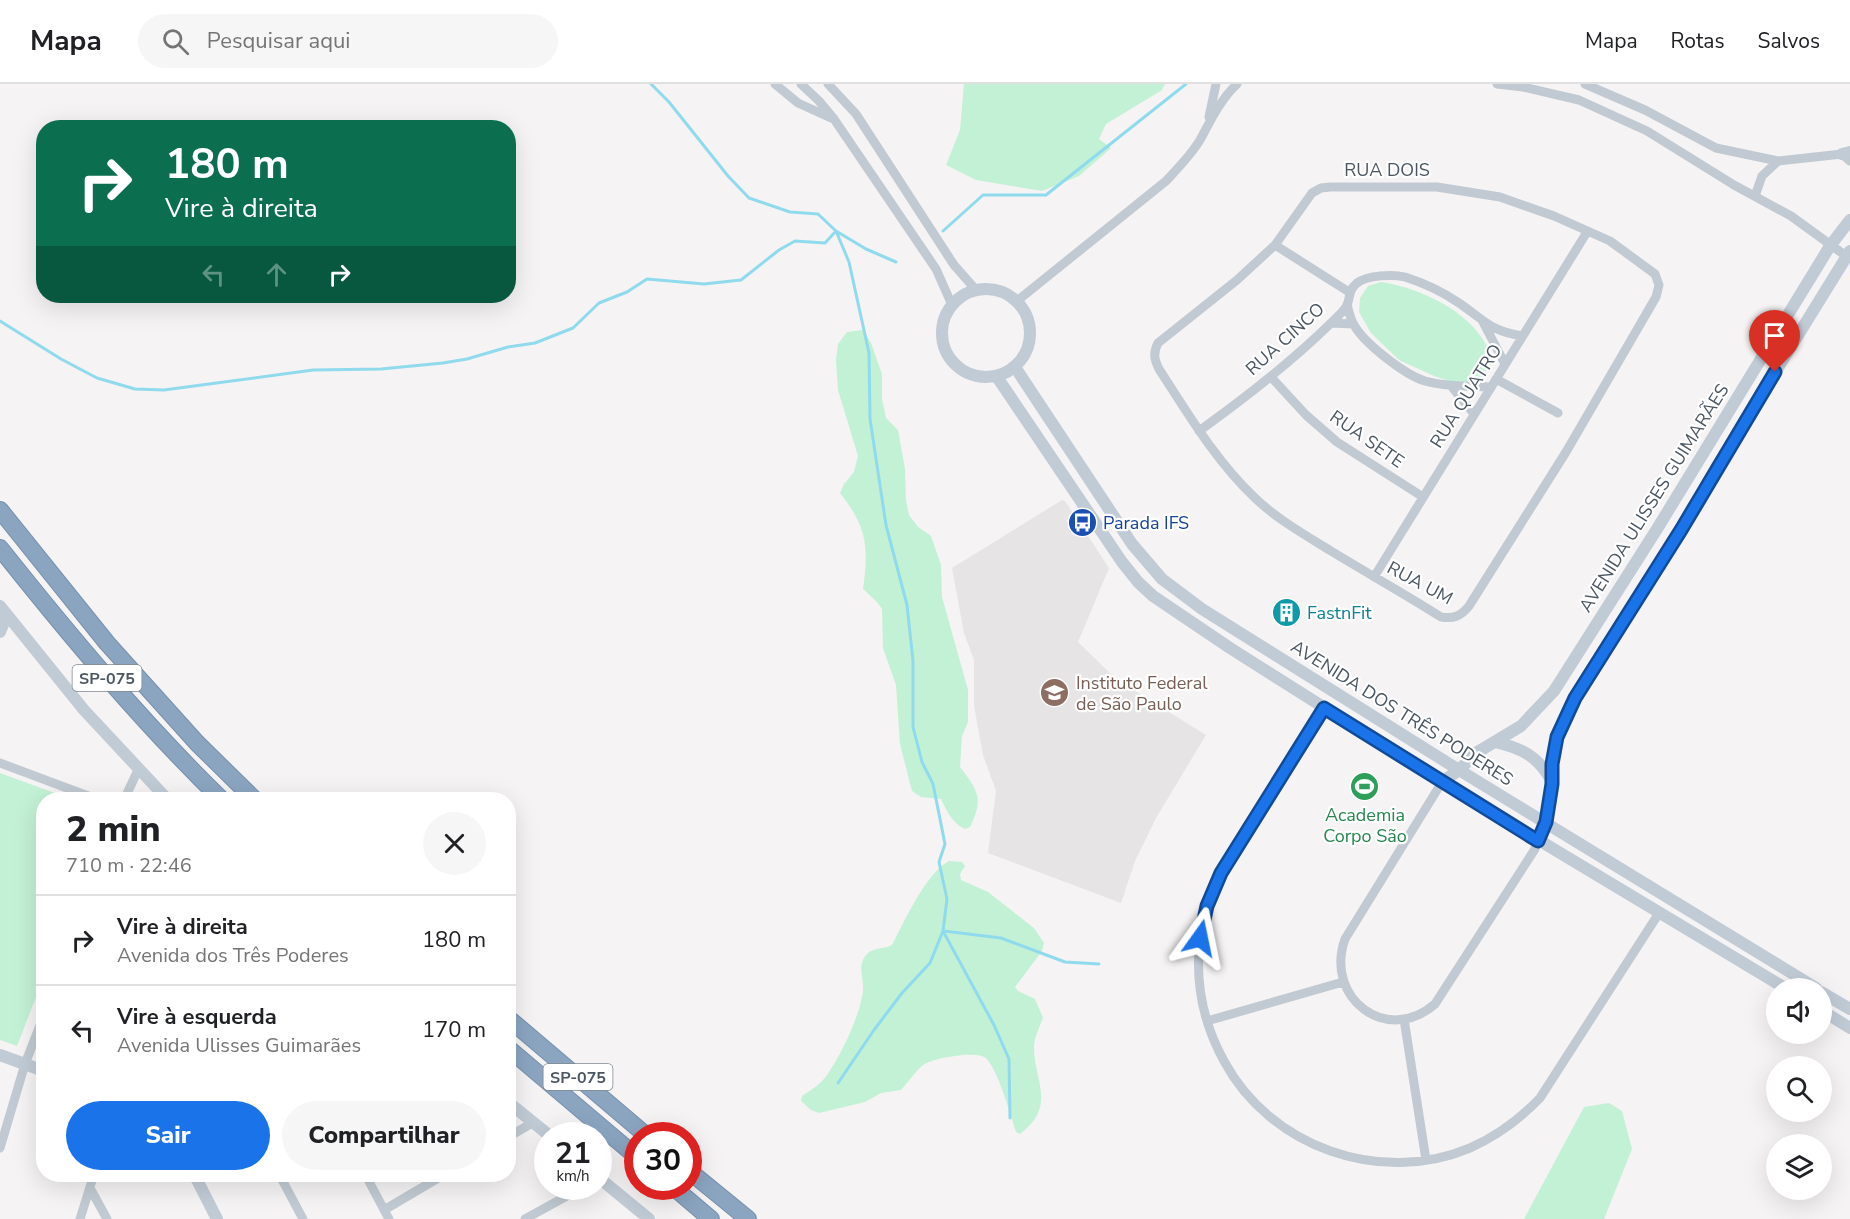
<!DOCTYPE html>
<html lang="pt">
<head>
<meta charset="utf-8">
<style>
  body { margin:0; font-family:"Nunito Sans",sans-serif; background:#f6f6f6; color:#202124; height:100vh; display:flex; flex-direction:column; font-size:22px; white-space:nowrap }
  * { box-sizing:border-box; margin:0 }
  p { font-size:20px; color:#757577 }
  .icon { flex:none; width:33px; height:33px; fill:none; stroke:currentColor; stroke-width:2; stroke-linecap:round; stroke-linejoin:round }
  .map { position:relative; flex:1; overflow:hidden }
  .panel { position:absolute; left:36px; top:708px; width:480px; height:390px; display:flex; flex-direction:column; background:#fff; border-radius:24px; box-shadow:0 6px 24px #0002 }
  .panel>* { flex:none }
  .banner { position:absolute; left:36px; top:36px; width:480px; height:183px; border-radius:24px; box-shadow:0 6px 24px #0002; background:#0b6e4f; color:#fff; overflow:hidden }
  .controls { position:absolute; left:1766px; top:894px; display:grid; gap:12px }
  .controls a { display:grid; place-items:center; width:66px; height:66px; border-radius:50%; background:#fff; box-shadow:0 6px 24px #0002; font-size:30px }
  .speed { position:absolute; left:534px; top:1038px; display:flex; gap:12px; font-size:30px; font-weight:700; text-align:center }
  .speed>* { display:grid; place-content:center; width:78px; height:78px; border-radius:50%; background:#fff; box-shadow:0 6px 24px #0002; line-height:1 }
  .speed small { font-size:15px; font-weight:400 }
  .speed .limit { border:9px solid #d22; background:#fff; color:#111 }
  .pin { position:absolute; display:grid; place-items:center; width:51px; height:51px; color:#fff; margin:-62px -26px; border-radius:50% 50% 50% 0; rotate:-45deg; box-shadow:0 0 6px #0007 }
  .pin .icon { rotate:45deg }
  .me { position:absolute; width:66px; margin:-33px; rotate:12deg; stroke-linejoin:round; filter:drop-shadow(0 0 4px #0008) }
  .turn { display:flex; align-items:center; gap:21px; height:126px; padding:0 30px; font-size:27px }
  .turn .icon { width:78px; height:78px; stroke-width:2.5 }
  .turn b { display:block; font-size:42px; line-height:51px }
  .lanes { display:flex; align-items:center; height:57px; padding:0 30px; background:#0003; justify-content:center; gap:30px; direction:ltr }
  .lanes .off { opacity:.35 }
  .round { display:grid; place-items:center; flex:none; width:63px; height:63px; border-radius:32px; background:#f6f6f6 }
  .head { display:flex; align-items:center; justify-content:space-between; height:102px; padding:0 30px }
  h1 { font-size:36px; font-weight:800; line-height:45px }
  .cta { display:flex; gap:12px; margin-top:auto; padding:12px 30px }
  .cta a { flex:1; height:69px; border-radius:36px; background:#1a73e8; color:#fff; font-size:24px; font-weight:800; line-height:69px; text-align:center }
  .cta a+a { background:#f6f6f6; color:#202124 }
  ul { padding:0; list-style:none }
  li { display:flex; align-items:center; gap:18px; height:90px; padding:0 30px; border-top:2px solid #e0e0e0 }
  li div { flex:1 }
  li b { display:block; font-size:22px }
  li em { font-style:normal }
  header { display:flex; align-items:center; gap:36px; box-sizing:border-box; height:84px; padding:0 30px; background:#fff; border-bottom:2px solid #e0e0e0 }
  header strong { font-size:28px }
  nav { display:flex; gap:33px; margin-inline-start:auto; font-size:21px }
  .search { width:420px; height:54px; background:#f6f6f6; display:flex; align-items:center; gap:15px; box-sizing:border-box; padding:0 21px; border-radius:33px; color:#757577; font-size:22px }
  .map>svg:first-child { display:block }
  .education { fill:#e6e4e5 }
  .green { fill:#c3f1d5 }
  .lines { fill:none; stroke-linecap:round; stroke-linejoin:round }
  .stream { stroke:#90daee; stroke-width:3 }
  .highway-casing { stroke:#7690ad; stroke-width:18 }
  .street { stroke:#c1cad2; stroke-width:9 }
  .secondary { stroke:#c1cbd6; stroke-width:12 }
  .highway { stroke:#8ba5c1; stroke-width:16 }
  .route-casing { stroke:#114b97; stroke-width:15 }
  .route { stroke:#1a73e8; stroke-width:10 }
  .labels { text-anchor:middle; stroke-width:4.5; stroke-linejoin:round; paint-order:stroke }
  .shield { fill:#fff; stroke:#808990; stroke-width:1.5 }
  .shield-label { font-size:16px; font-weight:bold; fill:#4a5661 }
  .street-label { font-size:18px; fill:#4a5661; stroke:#fff }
  .transit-label { font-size:18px; fill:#164399; stroke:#fff; text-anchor:start }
  .culture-label { font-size:18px; fill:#0d838f; stroke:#fff; text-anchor:start }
  .education-label { font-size:18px; fill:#785e54; stroke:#fff; text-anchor:start }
  .leisure-label { font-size:18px; fill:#27864d; stroke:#fff }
</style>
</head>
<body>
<header>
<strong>Mapa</strong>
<div class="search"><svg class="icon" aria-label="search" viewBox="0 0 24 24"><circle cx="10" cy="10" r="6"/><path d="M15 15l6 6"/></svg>Pesquisar aqui</div>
<nav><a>Mapa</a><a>Rotas</a><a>Salvos</a></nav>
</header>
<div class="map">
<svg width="1850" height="1135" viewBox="0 0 1850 1135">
  <rect width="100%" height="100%" fill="#f5f3f3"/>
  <path class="education" d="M1062,416L1065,417L1109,484L1078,558L1116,595L1206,651L1156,734L1135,777L1121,819L988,769L996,707L983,671L974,622V576L964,549L952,484Z"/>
  <path class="green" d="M964,0H1165L1162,6L1106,40L1099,55L1111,64L1079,92L1042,107L976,96L946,81L960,46Z
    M1381,198C1420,204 1468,226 1487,262C1490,267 1490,274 1491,280L1479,296L1459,300L1434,292L1399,276L1371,249L1359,228L1360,214L1368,202Z
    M863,246L871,259L882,290V315L886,334L898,346L905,385L906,416L909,431L918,443L931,452L941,481L942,513L968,606V638L962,652L960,683C978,707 984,714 970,743L965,745C952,739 947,727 941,715L921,713L912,707L900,660L896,601L883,564L882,525L877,518L863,505C869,463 867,443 840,409L844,400L854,388L858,372L838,306L836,276L838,260L847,248Z
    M0,689L71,715L44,716L43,895L17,962L0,956Z
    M949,777L962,778L965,782L960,790L961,796L988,808L1034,844L1044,859L1042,867L1015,903L1018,907L1035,915L1043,934C1040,942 1035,952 1034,961C1033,996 1058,1021 1020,1050L1016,1048C1011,1032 998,986 986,974C977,966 932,974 923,981C915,988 908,998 901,1006L881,1009L865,1018L819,1029L811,1026L801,1017L802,1012C811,1006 821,1000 827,991C841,971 861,930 863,906C864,896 858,883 864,874C871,862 883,866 892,861C904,838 926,789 949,777Z
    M1609,1019L1622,1027L1632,1065L1604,1135H1524L1584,1023Z"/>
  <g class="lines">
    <path class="stream" d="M943,147L983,111H1046L1186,0
      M0,237L61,275L97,294L135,305L164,306L313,286L381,285L443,279L467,275L508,263L535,259L573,244L599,219L627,208L647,195L704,200L741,196L779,166L795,157L825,159L836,147L818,130L790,128L749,114L728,92L669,18L651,0
      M943,847L994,941L1009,975L1010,1034
      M944,847L1001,854L1065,878L1099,880
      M838,999L874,946L902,909L930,879L943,847L947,815L939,778L945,760L933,700L922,678L913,643V577L907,521L886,441L870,335L869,269L849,178L836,147L866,165L896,178"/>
    <defs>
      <path id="highway" d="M0,426L107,559L197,659L255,716
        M0,464C70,552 142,638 222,716
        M508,934L647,1052
        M508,964L638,1074
        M688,1086L748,1135
        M672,1102L711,1135"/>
    </defs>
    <use href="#highway" class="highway-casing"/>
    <path class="street" d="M775,0L798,19L831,34
      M801,0L819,17L834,35L936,185L952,221
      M828,0L856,30L954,181L976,206
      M1497,0L1523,3L1579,16L1647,47L1734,101L1791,132L1846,172
      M1585,0L1645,26L1716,64L1778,77L1842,70L1850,77
      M1209,33L1216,0
      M1330,103H1437L1500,113L1554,132L1610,157L1655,190L1659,201L1656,213L1566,368L1469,522C1461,532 1454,535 1441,533C1405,510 1367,489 1331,467C1305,451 1277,435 1255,414C1216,377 1188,330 1159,285C1154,275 1153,269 1158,259L1237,196L1275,161L1312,109L1321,104Z
      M1755,112L1762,92L1778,77
      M1275,161L1349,208
      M1017,217L1166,97C1178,84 1191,71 1200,56C1211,36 1220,16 1237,0
      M1347,221C1349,227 1350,234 1353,239C1362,258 1405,291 1425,297C1447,303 1469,302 1491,303
      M1483,238L1505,280
      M1331,239L1353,240
      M1271,293L1306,331L1337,358L1423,413
      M1496,295L1558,329
      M1451,302L1474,330
      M1199,347C1245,314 1290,279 1330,240C1335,235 1342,229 1346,223C1351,215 1347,207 1357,199C1368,191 1393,190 1405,193C1424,199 1443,208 1459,219C1484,236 1490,247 1522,252
      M1374,493L1587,148
      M1324,624C1303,658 1281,693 1259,728C1234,768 1207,806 1200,854C1195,896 1203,939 1224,977C1270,1063 1380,1102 1470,1064C1497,1052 1520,1035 1540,1014L1659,829
      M0,679L99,716
      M1442,698L1345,855C1324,914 1387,962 1435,920L1535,765L1538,757
      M124,716L138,686
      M1404,935L1426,1076
      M1207,937L1343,898
      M508,1053L534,1038
      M0,1064L25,980L44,931
      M279,1090L303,1135
      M365,1090L389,1135
      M90,1104L107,1135
      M384,1126L445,1090
      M80,1135L94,1090
      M525,1135L585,1102"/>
    <path class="secondary" d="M1842,70L1850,68
      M942 249a44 44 0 1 1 88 0a44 44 0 1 1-88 0Z
      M1015,283L1132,460L1162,495L1202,525L1459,686L1816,904
      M997,293L1122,478L1138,498L1153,512L1230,564L1442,698L1785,904
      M0,522L84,626L168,716
      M0,548L7,531
      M1495,658C1521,664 1538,672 1551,696
      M1442,698L1459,686L1476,669L1521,642L1554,607L1657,445L1830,162L1850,136
      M1538,757L1546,738L1553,700L1552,680L1557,653L1575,614L1681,446L1716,384L1850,167
      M1821,908L1850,925
      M1821,926L1850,944
      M0,971L44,987
      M508,1018L550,1052
      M194,1090L217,1135
      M598,1093L649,1135"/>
    <use href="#highway" class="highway"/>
  </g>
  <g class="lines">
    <defs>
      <path id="route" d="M1200,854L1207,822L1221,789L1324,624L1538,757L1546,738L1552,700V680L1557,653L1575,614L1681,446L1775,288"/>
    </defs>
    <use href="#route" class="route-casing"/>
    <use href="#route" class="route"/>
  </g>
  <defs>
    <symbol id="bus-disc" viewBox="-11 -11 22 22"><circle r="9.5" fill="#1a4fb4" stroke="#fff"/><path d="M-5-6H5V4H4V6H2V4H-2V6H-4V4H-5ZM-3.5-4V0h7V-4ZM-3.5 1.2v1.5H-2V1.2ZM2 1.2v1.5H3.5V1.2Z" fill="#fff"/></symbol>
    <symbol id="building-disc" viewBox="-11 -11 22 22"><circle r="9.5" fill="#0f9aa8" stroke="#fff"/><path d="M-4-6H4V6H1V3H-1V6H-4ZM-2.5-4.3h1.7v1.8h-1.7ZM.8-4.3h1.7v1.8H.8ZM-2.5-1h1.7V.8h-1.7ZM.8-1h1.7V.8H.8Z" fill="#fff"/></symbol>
    <symbol id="university-disc" viewBox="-11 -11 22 22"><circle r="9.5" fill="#8d6e63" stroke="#fff"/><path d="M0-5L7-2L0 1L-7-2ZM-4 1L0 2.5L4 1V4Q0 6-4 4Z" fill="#fff"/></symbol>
    <symbol id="stadium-disc" viewBox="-11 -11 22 22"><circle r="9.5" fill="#2e9e5b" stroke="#fff"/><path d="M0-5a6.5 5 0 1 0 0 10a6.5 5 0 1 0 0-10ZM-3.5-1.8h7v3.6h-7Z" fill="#fff"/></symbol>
  </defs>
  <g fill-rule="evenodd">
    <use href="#bus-disc" x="1066" y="422" width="33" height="33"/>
    <use href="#building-disc" x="1270" y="512" width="33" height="33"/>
    <use href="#university-disc" x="1038" y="592" width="33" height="33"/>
    <use href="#stadium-disc" x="1348" y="686" width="33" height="33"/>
  </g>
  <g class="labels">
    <g class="shield">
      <rect x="72.5" y="581" width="69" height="26" rx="4.5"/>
      <rect x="543.5" y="980" width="69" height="26" rx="4.5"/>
    </g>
    <g class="shield-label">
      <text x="107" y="600">SP-075</text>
      <text x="578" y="999">SP-075</text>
    </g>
    <g class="street-label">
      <text x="1387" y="92">RUA DOIS</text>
      <text transform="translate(1285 255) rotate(-42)" y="6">RUA CINCO</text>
      <text transform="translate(1466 312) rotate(-58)" y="6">RUA QUATRO</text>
      <text transform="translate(1367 355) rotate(35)" y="6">RUA SETE</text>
      <text transform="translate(1654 414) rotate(-58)" y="6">AVENIDA ULISSES GUIMARÃES</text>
      <text transform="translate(1420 499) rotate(28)" y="6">RUA UM</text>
      <text transform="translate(1402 629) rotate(32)" y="6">AVENIDA DOS TRÊS PODERES</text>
    </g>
    <g class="transit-label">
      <text x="1103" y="445">Parada IFS</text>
    </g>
    <g class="culture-label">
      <text x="1307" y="535">FastnFit</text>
    </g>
    <g class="education-label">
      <text x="1076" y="605">Instituto Federal<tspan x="1076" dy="21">de São Paulo</tspan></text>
    </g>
    <g class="leisure-label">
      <text x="1365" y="737">Academia<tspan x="1365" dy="21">Corpo São</tspan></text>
    </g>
  </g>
</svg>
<div class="controls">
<a><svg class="icon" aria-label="sound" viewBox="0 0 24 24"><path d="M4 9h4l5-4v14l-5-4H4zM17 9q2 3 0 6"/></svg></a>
<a><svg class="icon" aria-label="search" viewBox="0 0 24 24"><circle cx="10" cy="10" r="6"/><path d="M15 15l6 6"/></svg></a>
<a><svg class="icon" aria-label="layers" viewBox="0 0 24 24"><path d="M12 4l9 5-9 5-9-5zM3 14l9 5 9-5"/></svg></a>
</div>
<div class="speed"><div>21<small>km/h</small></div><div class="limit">30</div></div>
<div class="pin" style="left:1775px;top:288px;background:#d93025"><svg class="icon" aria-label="arrive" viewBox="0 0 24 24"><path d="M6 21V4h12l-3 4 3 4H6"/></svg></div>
<svg class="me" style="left:1200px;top:854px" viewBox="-20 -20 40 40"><path d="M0-17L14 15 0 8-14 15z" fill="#1a73e8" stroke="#fff" stroke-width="4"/></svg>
<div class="banner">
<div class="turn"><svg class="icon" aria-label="right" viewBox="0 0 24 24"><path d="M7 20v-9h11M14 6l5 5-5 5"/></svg><div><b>180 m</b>Vire à direita</div></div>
<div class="lanes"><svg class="icon off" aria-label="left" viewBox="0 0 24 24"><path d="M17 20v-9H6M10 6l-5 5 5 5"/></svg><svg class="icon off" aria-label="ahead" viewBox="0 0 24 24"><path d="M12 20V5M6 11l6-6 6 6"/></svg><svg class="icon" aria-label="right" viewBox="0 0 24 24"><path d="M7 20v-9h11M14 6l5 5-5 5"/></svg></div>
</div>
<section class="panel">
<div class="head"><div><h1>2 min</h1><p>710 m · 22:46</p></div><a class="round"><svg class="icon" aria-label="close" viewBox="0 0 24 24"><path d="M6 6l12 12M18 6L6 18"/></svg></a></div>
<ul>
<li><svg class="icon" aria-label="right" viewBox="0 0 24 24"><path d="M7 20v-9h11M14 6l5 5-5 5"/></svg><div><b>Vire à direita</b><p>Avenida dos Três Poderes</p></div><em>180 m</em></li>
<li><svg class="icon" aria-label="left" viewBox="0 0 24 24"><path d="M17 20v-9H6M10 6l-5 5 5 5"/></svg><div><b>Vire à esquerda</b><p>Avenida Ulisses Guimarães</p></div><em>170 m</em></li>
</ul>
<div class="cta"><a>Sair</a><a>Compartilhar</a></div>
</section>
</div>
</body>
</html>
